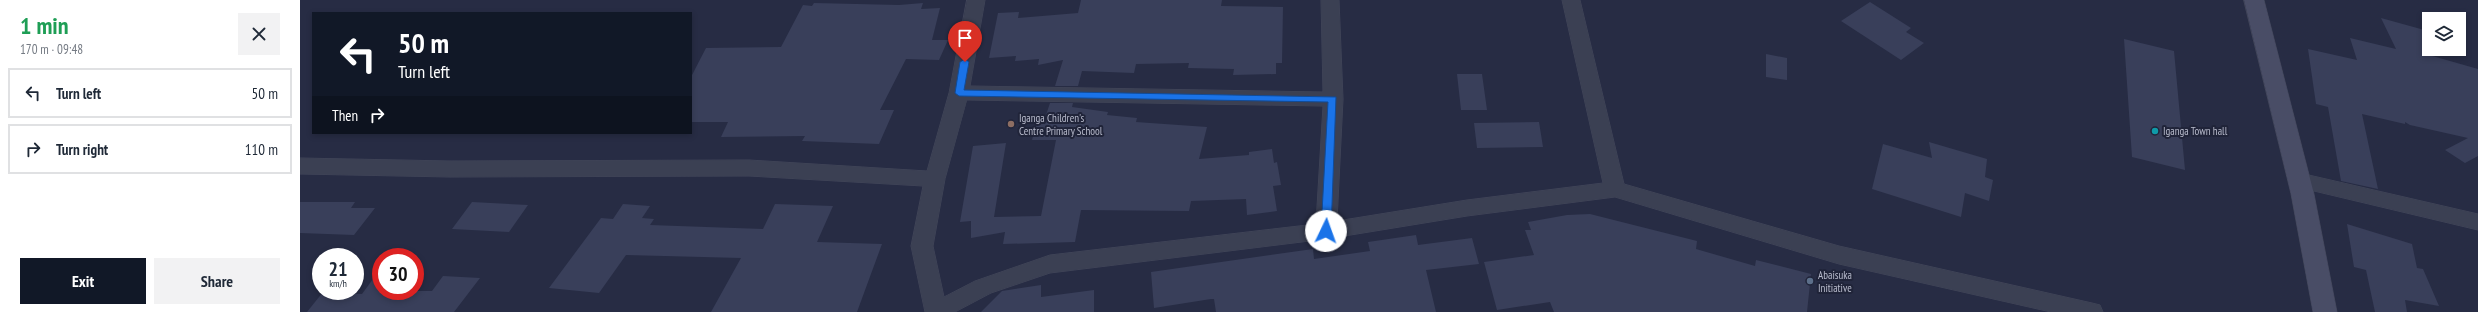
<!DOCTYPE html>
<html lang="en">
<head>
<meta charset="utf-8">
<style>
  body { margin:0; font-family:"PT Sans Narrow",sans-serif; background:#f2f2f3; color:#1f2937; height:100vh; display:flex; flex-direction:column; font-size:15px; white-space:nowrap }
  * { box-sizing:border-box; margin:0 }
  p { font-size:13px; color:#747a83 }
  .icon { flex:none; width:22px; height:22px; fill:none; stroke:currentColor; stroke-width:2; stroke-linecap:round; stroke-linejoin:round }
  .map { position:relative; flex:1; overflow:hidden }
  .sheet { display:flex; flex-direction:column; background:#fff; width:300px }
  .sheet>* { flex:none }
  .guide { position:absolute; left:12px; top:12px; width:380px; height:122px; border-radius:0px; box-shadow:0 2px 6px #0003; background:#111827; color:#fff; overflow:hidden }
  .controls { position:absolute; left:2122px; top:12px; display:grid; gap:8px }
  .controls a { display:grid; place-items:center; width:44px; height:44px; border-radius:0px; background:#fff; box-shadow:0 2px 6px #0003; font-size:20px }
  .speed { position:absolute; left:12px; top:248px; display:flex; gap:8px; font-size:20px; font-weight:700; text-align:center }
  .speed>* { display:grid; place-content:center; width:52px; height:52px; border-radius:50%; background:#fff; box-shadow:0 2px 6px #0003; line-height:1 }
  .speed small { font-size:10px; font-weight:400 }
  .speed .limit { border:6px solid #d22; background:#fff; color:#111 }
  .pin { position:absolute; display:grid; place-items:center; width:34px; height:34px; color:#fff; margin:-41px -17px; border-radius:50% 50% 50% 0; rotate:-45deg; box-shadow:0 0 4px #0007 }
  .pin .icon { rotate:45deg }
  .me { position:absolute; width:44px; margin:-22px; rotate:3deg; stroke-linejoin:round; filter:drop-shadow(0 0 3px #0008) }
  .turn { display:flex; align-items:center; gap:14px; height:84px; padding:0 20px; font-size:18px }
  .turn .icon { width:52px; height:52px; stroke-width:2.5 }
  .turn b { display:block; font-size:28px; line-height:34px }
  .then { display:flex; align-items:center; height:38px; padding:0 20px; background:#0003; gap:8px; font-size:15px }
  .round { display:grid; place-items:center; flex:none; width:42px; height:42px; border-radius:0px; background:#f2f2f3 }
  .headline { display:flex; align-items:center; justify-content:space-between; height:68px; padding:0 20px }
  h1 { font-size:24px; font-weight:600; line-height:30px; color:#1e9e55 }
  .primary-button { display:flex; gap:8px; margin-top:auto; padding:8px 20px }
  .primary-button a { flex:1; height:46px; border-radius:0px; background:#111827; color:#fff; font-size:16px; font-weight:600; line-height:46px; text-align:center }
  .primary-button a+a { background:#f2f2f3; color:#1f2937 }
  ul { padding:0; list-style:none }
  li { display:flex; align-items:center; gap:12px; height:50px; margin:0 8px 6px; padding:0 12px; border:2px solid #e0e1e3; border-radius:0px }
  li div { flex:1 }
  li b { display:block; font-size:15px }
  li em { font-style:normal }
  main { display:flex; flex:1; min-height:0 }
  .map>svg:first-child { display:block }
  .building { fill:#393f5a }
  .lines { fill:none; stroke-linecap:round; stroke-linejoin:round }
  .minor-casing { stroke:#42465a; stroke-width:1 }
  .secondary-casing { stroke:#42465a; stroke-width:1 }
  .minor { fill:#3b4053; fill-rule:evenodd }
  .secondary { fill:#494d66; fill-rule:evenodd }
  .route { fill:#1a73e8; stroke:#114b97 }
  .education-dot { fill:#8d6e63; stroke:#202439; stroke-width:1.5 }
  .culture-dot { fill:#0f9aa8; stroke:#202439; stroke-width:1.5 }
  .service-dot { fill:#5c6f8a; stroke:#202439; stroke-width:1.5 }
  .labels { text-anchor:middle; stroke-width:4; stroke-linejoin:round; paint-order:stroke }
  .poi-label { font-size:11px; fill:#b9bccd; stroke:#202439; text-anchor:start }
</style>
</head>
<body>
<main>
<section class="sheet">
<div class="headline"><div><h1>1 min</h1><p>170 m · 09:48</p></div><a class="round"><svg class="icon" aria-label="close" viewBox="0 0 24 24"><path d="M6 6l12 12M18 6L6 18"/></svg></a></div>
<ul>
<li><svg class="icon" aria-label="left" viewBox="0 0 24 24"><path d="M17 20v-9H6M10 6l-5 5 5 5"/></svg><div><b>Turn left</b></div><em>50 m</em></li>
<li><svg class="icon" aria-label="right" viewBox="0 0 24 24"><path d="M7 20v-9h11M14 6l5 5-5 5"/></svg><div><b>Turn right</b></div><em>110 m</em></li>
</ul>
<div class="primary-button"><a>Exit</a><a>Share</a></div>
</section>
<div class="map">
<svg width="2178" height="312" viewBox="0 0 2178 312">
  <rect width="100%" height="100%" fill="#272c44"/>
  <path class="building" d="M781,0H922L921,6L983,7L982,63H976V74L933,75L934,69L888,68L889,63L836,64L834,73L782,71L778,86H755L763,60L738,65L739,59L715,61L716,56L689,58L698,13L719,12L718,18L778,13Z
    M1570,2L1611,28L1606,32L1624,43L1601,60L1541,21Z
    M514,3L599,5L623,3L621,9L640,8L632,40H648L639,60L606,59L580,110H594L579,144L502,141L505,136L421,137L428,122H391V77L406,48L481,47L503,5L512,6Z
    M2081,18L2128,31L2129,55L2178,69V156L2165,163L2145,150L2168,138L2110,125L2105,122V124L2062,114L2078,189L2041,181L2028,107L2016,104L2008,49L2057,60L2050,38L2096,49Z
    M1824,39L1874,51L1885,170L1832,157Z
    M1466,54L1487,58V80L1466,77Z
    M1157,74H1182L1187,110H1161Z
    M750,103H773L772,107L808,112L807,115L837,118L836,122L907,127L899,159L949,155V152L972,149L974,163L977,162L981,185L973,186L977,211L947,215L946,199L891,201L889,211L781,210L775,242L703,244L705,232L671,238V221L660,222L673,146L706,143L694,217L741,216L756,140H732L738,118H745Z
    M1239,122L1243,147L1177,148L1174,123Z
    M1629,142L1687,159L1685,177L1693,180L1689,201L1665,193L1661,217L1572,189L1583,144L1632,158Z
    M0,202H55L51,208H75L54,235L0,233Z
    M172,202L228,205L209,232L152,229Z
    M323,204L350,206L342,218L354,219L350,225L463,229L475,204L533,206L517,242L582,244L557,312H411L441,258L326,255L299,293L249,288L301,218L313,219Z
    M1290,214L1397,241L1396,249L1455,266L1456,260L1511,274L1507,312H1254L1250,302L1197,310L1184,262L1234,255L1225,230H1231L1228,222L1267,215Z
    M2047,224L2112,244L2117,268L2123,269L2139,306L2105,300L2107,312H2075L2066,270L2054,267Z
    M1116,235L1118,245L1172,238L1179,264L1126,270L1136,312H916L914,299H911L854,308L851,272L1013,249L1014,259L1070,251L1068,242Z
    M81,268V291H132L143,276L180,278L154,312H7L23,292L62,294Z
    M741,285V297L794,290V312H681L702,291Z"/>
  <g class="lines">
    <defs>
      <path id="minor" d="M667,0H685L670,86L1023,92L1021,0H1039L1043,99L1037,221L1167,200L1303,183L1262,0H1280L1324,184L1539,246L1792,303L1800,305L1803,312H1751L1539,264L1315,197L1167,216L1026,239L750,273L691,293L655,312H625L611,246L623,186L449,176L150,177L0,174V158L150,161L449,160L627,171L649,93ZM667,100L1023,106L1016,224L750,255L675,281L644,297L633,246L645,179Z
        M2000,173L2178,214V230L1993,186L1990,181L1993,176Z"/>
      <path id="secondary" d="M1944,0H1964L2014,194L2037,312H2013L1991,194Z"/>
    </defs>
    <use href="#minor" class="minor-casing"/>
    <use href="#secondary" class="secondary-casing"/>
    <use href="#minor" class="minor"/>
    <use href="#secondary" class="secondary"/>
  </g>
  <path class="route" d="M665,59L669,62L664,90L1036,97L1031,231L1026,235L1021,231L1028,102L659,96L655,93L660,62Z"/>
  <circle class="education-dot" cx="711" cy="124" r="4"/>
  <circle class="culture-dot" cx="1855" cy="131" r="4"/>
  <circle class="service-dot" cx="1510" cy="281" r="4"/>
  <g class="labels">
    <g class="poi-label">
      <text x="719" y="122">Iganga Children's<tspan x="719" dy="13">Centre Primary School</tspan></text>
      <text x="1863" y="135">Iganga Town hall</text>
      <text x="1518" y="279">Abaisuka<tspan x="1518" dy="13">Initiative</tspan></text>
    </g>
  </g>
</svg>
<div class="controls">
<a><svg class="icon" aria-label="layers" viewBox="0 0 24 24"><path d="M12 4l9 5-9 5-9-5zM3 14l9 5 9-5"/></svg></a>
</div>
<div class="speed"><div>21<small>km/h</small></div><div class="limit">30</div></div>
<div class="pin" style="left:665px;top:62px;background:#d93025"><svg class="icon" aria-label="arrive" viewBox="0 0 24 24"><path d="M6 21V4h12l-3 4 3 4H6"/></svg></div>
<svg class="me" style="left:1026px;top:231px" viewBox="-20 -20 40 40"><circle r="19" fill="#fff"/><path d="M0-13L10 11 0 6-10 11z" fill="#1a73e8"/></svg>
<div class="guide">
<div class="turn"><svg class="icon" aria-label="left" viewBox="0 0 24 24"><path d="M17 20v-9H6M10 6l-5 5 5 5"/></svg><div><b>50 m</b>Turn left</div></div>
<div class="then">Then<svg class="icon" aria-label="right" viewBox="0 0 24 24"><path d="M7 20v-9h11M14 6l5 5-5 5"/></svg></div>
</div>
</div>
</main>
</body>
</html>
